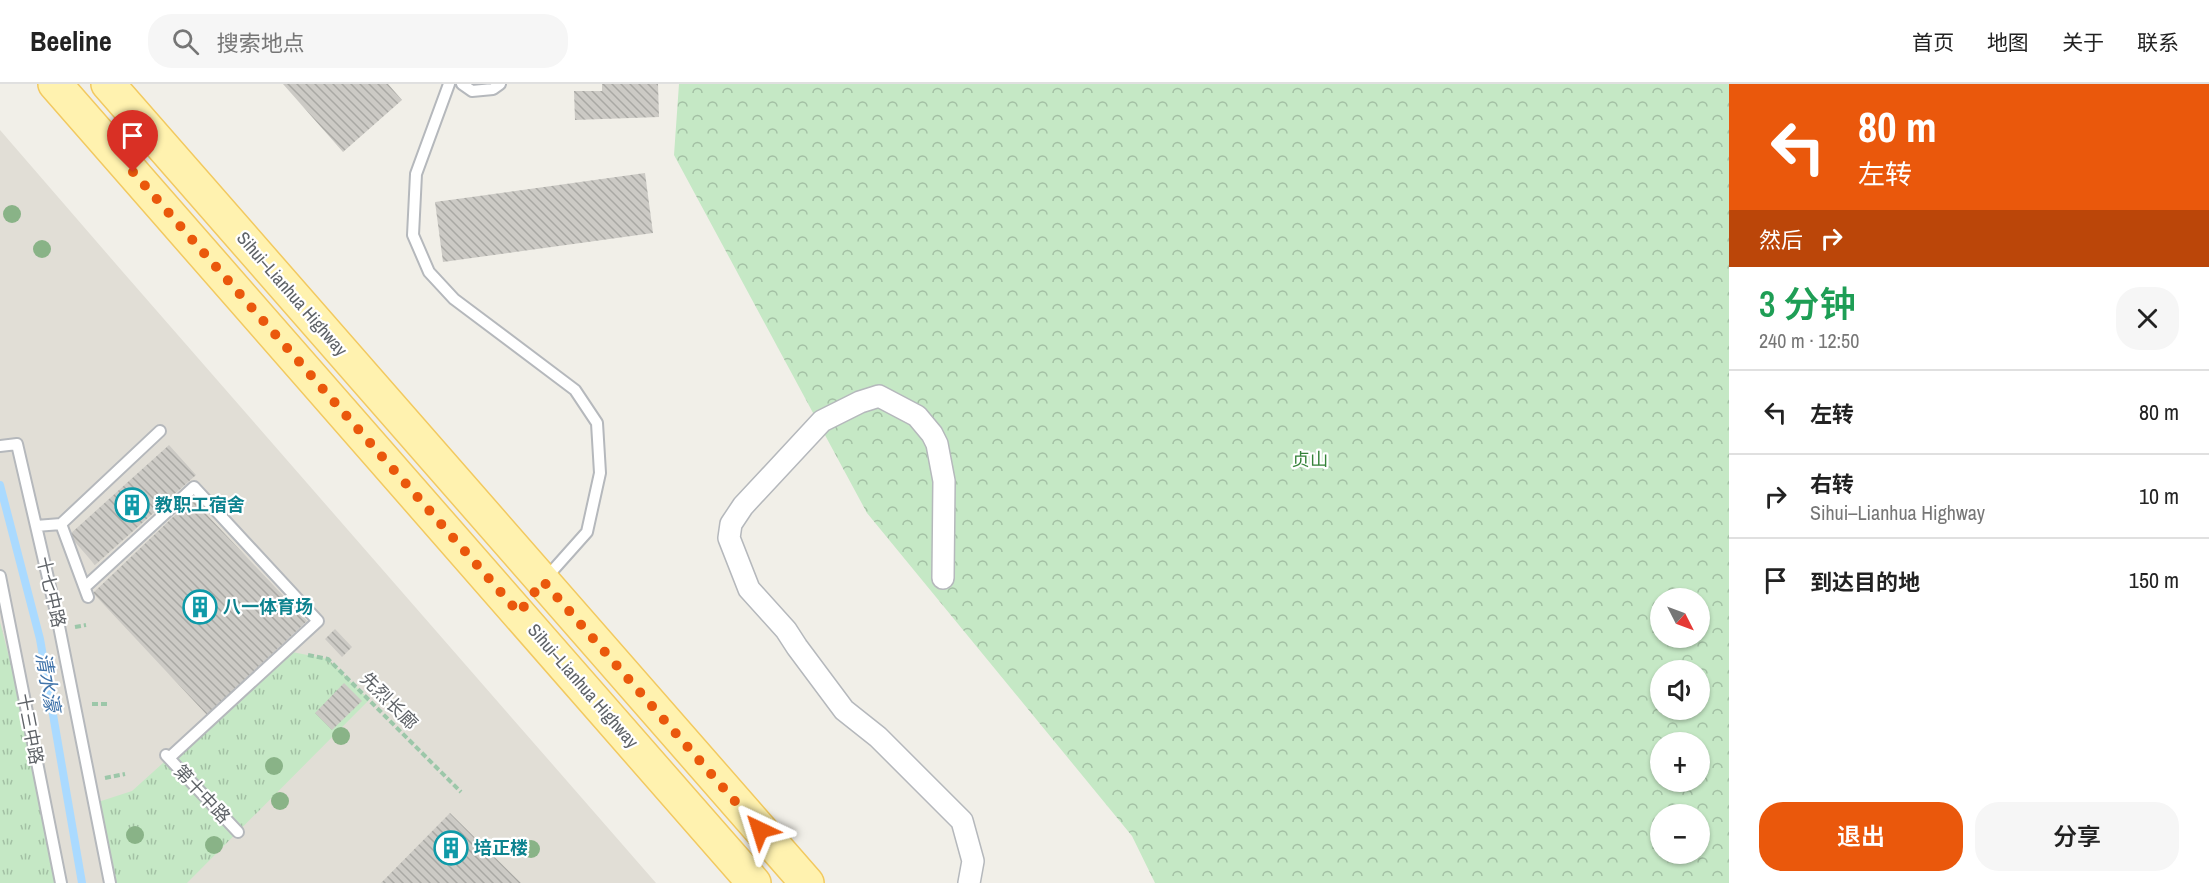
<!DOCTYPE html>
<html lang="zh">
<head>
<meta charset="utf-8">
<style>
  body { margin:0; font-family:"Archivo Narrow","Noto Sans SC",sans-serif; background:#f6f6f6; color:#222; height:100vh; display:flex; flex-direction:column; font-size:22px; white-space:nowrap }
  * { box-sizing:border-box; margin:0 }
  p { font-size:20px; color:#767676 }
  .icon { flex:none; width:33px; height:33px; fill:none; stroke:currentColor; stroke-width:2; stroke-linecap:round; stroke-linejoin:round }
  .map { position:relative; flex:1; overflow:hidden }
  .drawer { display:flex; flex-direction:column; background:#fff; width:480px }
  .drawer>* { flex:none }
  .guide { background:#ea580c; color:#fff; overflow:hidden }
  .needle { width:39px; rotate:132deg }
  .fabs { position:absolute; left:1650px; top:504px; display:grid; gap:12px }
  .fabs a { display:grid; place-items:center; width:60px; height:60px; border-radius:50%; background:#fff; box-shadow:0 2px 4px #0004; font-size:30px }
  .pin { position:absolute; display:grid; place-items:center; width:51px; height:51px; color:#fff; margin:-62px -26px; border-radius:50% 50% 50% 0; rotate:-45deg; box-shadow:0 0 6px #0007 }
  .pin .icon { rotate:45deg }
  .me { position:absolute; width:66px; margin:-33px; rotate:319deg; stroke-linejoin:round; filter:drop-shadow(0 0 4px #0008) }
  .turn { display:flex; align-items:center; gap:21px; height:126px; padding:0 30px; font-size:27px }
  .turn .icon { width:78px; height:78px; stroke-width:2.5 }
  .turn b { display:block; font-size:42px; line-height:51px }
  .then { display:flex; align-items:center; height:57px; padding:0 30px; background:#0003; gap:12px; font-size:22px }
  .round { display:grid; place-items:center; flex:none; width:63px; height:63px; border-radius:24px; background:#f6f6f6 }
  .head { display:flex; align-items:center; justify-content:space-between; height:102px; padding:0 30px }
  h1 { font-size:36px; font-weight:600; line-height:45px; color:#1e9e55 }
  .cta { display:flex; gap:12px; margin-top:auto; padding:12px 30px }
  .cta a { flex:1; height:69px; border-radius:24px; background:#ea580c; color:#fff; font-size:24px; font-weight:600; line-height:69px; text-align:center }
  .cta a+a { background:#f6f6f6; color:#222 }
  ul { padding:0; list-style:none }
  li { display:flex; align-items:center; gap:18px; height:84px; padding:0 30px; border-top:2px solid #e0e0e0 }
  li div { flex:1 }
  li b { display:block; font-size:22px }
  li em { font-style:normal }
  header { display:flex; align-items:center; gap:36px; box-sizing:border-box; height:84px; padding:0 30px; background:#fff; border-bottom:2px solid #e0e0e0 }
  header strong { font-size:28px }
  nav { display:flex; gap:33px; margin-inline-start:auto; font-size:21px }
  .search { width:420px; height:54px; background:#f6f6f6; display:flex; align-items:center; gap:15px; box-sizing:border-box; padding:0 21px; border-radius:24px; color:#767676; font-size:22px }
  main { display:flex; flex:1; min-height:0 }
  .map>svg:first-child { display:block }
  .education { fill:#e1ded6 }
  .grass { fill:url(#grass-tufts) }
  .forest { fill:url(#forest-crowns); fill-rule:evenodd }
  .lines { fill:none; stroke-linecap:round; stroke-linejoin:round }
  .stream { stroke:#aadaff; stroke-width:8 }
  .building { fill:url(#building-back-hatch) }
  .service-casing { stroke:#b5b8bc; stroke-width:14 }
  .minor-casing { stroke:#b5b8bc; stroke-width:24 }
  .primary-casing { stroke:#f2c960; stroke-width:36 }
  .path { stroke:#9cc7a9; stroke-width:4; stroke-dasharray:6 3; stroke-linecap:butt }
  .service { stroke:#fff; stroke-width:10 }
  .minor { stroke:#fff; stroke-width:21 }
  .primary { stroke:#fff2af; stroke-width:33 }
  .tree { fill:#89b387 }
  .route { stroke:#ea580c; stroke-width:10; stroke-dasharray:0 18 }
  .labels { text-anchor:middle; stroke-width:4.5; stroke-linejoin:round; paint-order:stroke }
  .street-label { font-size:18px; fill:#5f6368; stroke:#fff }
  .park-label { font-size:18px; fill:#348238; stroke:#fff }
  .culture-label { font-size:18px; font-weight:bold; fill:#0d838f; stroke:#fff; text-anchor:start }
  .water-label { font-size:20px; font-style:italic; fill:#4174aa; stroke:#fff }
</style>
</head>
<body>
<header>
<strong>Beeline</strong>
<div class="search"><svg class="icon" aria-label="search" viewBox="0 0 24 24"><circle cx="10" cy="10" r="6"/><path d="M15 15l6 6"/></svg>搜索地点</div>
<nav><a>首页</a><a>地图</a><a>关于</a><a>联系</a></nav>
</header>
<main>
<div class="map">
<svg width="1729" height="799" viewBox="0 0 1729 799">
  <defs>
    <pattern id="grass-tufts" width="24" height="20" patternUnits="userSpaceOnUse" patternTransform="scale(1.5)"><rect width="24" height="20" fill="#c5e8c5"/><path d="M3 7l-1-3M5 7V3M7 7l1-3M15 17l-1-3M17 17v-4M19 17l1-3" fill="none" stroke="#a3c0a4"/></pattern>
    <pattern id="forest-crowns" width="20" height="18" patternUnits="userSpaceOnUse" patternTransform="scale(1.5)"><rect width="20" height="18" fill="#c5e8c5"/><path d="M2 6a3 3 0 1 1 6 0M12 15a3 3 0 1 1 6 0" fill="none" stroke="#a3c0a4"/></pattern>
    <pattern id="building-back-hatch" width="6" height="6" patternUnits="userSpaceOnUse" patternTransform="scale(1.5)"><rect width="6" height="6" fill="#cccac5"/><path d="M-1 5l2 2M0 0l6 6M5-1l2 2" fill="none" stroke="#a9a8a4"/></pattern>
  </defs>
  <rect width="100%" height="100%" fill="#f1efe8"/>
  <path class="education" d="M0,46L122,187L656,799H0Z"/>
  <path class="grass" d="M0,538L21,619L59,799H0Z
    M287,567L328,575L369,616L187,799H115L98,718L132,707Z"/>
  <path class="forest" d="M679,0H1729V799H1155L1132,752L867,429L674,71ZM1660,514H1700V554H1660ZM1660,586H1700V626H1660ZM1660,658H1700V698H1660ZM1660,730H1700V770H1660Z"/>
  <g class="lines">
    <path class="stream" d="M0,401L40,555L82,799"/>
  </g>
  <path class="building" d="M283,0H388L402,16L343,68Z
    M602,0H658L659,33L575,36L574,7H602Z
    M645,89L653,149L443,178L435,118Z
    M169,361L196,391L95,481L69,451Z
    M192,415L307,537L207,631L93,509Z
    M335,545L352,563L342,573L325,555Z
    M344,599L362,617L332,646L315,629Z
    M450,729L521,799H381Z"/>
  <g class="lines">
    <defs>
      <path id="service" d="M449,0L416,90L413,151L429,188L454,215L575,306L597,339L600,389L587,448L546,494
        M462,0L472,7L493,5L500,0
        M0,362L17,360L58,537L110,799
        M36,442L61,440
        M0,492L61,799
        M85,503L194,403L318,537L169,674
        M88,513L61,440L160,347
        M166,671L238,748"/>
      <path id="minor" d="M943,494L944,397L937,360L932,350L917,332L879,312L860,318L822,337L743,422L731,440L729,454L749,505L786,546L797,563L844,626L878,653L962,737L973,777L969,799"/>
      <path id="primary" d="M55,0L754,799
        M108,0L807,799"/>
    </defs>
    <use href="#service" class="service-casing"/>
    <use href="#minor" class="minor-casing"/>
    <use href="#primary" class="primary-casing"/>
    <path class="path" d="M75,543L86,541
      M308,571L328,575L461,708
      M92,620H107
      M105,694L125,690"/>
    <use href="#service" class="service"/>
    <use href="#minor" class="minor"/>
    <use href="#primary" class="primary"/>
  </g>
  <g class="tree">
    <circle cx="12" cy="130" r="9"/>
    <circle cx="42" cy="165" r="9"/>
    <circle cx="341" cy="652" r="9"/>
    <circle cx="274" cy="682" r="9"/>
    <circle cx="280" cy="717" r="9"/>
    <circle cx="135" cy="751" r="9"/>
    <circle cx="214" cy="761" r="9"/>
    <circle cx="531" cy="765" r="9"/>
  </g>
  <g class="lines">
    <path class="route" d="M133,88L519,529L543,497L760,746"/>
  </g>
  <defs>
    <symbol id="building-ring" viewBox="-11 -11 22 22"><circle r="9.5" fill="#fff" stroke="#0f9aa8" stroke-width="1.5"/><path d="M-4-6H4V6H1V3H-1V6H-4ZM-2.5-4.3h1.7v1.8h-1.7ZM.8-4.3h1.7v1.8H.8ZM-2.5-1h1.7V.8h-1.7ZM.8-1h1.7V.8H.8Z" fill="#0f9aa8"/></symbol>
  </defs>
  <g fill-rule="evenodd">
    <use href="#building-ring" x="113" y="402" width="38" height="38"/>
    <use href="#building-ring" x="181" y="504" width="38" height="38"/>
    <use href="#building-ring" x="432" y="745" width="38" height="38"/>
  </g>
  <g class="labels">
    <g class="street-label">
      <text transform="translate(292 210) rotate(49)" y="6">Sihui–Lianhua Highway</text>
      <text transform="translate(51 508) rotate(77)" y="6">十七中路</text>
      <text transform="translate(583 602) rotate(49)" y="6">Sihui–Lianhua Highway</text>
      <text transform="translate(389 617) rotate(45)" y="6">先烈长廊</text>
      <text transform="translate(30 645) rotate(79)" y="6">十三中路</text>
      <text transform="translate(202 710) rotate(47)" y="6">第十中路</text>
    </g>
    <g class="park-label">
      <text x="1310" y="382">贞山</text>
    </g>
    <g class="culture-label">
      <text x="155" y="427">教职工宿舍</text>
      <text x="223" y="529">八一体育场</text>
      <text x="474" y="770">培正楼</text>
    </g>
    <g class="water-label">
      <text transform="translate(48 598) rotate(80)" y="7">清水濠</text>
    </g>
  </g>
</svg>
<div class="fabs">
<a><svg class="needle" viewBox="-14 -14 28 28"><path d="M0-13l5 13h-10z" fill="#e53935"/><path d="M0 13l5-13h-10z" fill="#767676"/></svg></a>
<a><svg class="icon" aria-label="sound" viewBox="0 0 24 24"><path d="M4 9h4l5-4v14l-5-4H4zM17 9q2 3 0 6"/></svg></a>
<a>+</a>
<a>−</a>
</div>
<div class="pin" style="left:133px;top:88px;background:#d93025"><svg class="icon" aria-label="arrive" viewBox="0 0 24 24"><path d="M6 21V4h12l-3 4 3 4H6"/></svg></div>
<svg class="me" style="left:760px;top:746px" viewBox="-20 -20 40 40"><path d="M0-17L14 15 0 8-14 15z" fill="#ea580c" stroke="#fff" stroke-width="4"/></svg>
</div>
<section class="drawer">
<div class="guide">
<div class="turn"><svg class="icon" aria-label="left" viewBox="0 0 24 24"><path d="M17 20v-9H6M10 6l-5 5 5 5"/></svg><div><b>80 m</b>左转</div></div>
<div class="then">然后<svg class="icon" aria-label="right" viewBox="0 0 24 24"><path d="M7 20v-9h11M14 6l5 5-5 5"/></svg></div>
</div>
<div class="head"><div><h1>3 分钟</h1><p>240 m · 12:50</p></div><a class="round"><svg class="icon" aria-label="close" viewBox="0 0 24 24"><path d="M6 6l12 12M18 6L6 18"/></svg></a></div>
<ul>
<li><svg class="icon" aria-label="left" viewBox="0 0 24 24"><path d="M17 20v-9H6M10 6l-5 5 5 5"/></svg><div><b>左转</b></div><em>80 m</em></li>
<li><svg class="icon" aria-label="right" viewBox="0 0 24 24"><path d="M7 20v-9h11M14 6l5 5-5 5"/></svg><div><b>右转</b><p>Sihui–Lianhua Highway</p></div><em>10 m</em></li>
<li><svg class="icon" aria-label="arrive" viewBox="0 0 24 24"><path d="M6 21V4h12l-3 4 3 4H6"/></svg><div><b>到达目的地</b></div><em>150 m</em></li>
</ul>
<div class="cta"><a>退出</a><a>分享</a></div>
</section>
</main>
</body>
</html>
